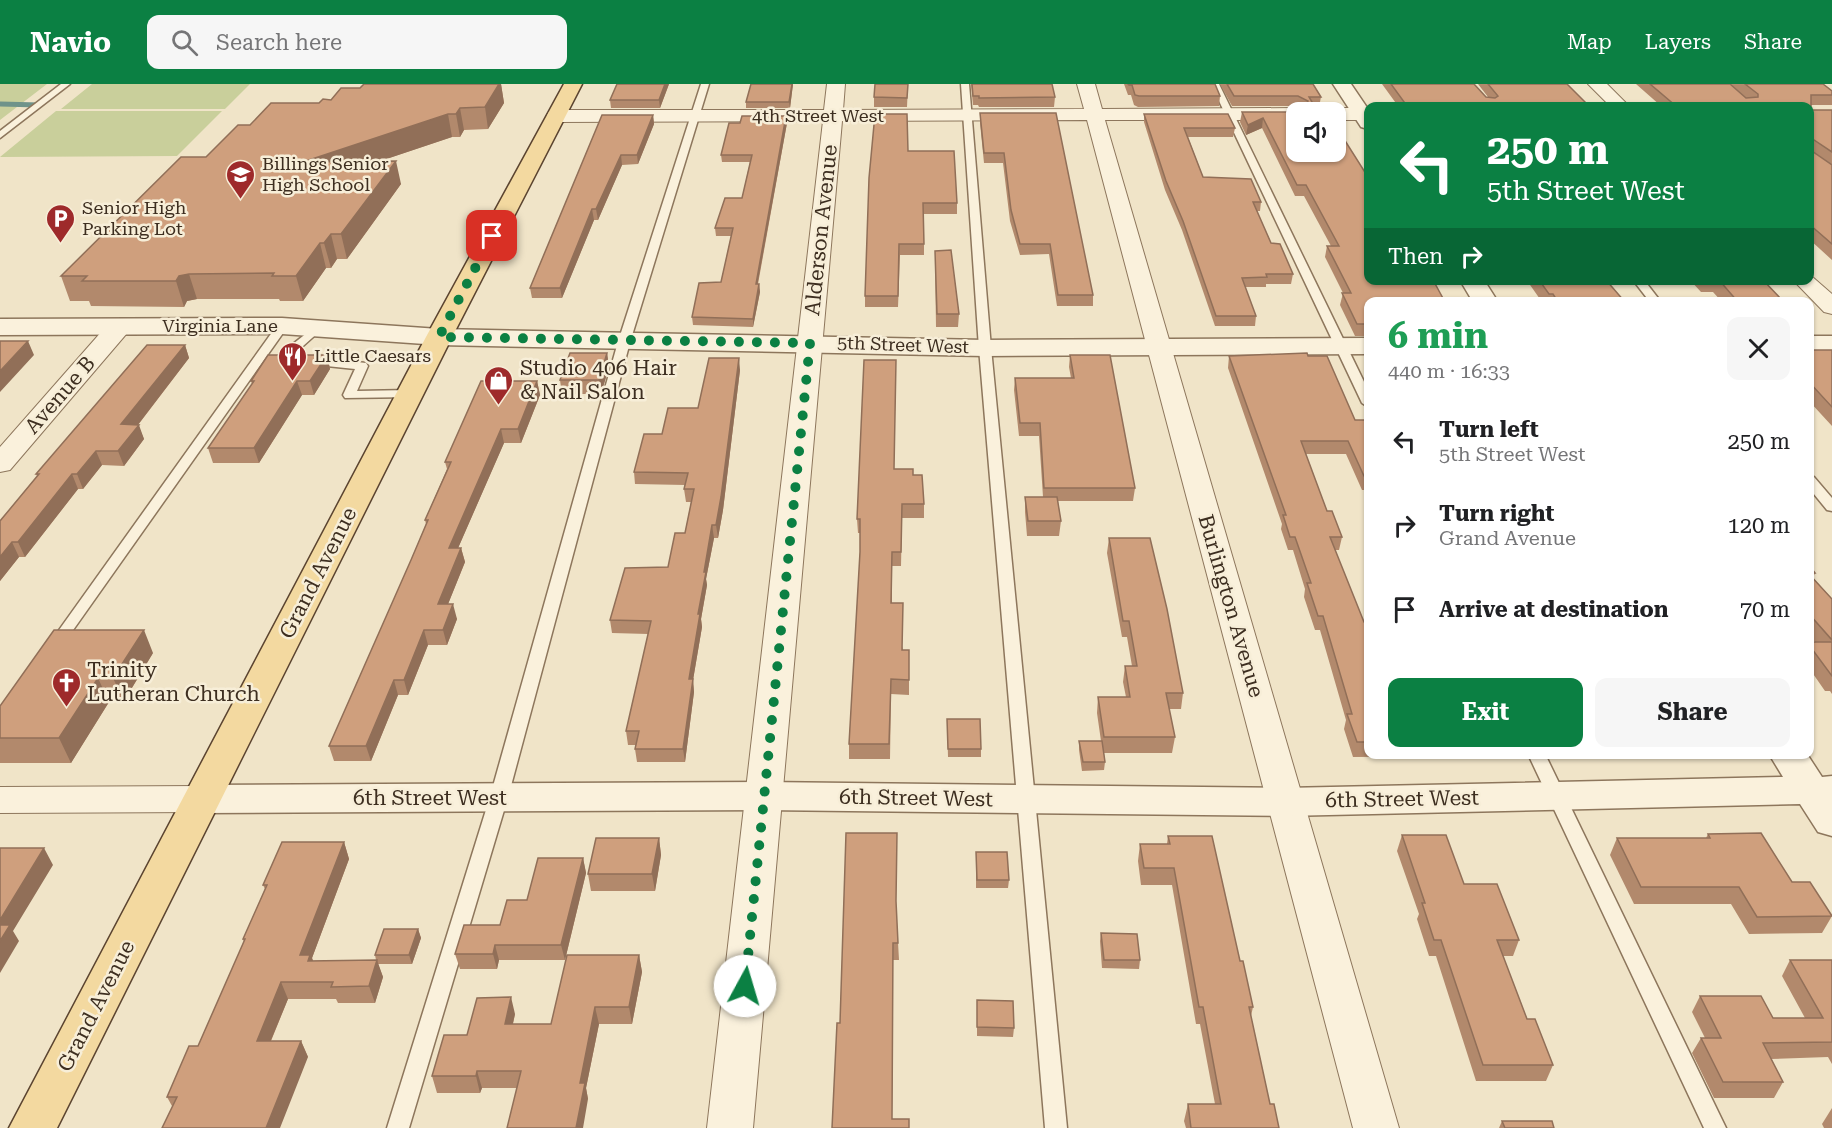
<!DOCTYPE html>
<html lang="en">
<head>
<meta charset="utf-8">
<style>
  body { margin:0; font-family:"Roboto Serif",serif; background:#f6f6f6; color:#202124; height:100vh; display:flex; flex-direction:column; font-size:22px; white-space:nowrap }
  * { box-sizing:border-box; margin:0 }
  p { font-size:20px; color:#757577 }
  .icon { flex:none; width:33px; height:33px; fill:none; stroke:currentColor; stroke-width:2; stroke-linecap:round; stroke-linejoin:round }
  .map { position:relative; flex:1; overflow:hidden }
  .details { position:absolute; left:1364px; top:213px; width:450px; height:462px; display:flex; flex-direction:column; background:#fff; border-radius:12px; box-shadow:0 2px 4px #0004 }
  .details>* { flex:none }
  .top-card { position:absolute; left:1364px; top:18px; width:450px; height:183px; border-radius:12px; box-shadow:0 2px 4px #0004; background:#0b8043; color:#fff; overflow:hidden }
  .buttons { position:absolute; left:1286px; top:18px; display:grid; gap:12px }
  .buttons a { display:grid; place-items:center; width:60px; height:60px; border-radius:12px; background:#fff; box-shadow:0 2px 4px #0004; font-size:30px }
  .pin { position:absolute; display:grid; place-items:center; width:51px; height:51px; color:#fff; margin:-26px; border-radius:12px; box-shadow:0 3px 9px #0006 }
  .me { position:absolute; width:66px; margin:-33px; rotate:6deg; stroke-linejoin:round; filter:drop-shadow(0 0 4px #0008) }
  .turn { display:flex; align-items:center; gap:21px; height:126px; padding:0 24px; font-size:27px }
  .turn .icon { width:78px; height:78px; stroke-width:2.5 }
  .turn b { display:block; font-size:42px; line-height:51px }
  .then { display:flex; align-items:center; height:57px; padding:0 24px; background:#0003; gap:12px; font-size:22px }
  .round { display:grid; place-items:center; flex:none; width:63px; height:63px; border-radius:12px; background:#f6f6f6 }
  .summary { display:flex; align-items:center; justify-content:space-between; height:102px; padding:0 24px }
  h1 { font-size:36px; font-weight:700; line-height:45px; color:#1e9e55 }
  .button { display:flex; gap:12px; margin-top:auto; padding:12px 24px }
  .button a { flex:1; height:69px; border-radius:12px; background:#0b8043; color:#fff; font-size:24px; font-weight:700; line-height:69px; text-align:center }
  .button a+a { background:#f6f6f6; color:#202124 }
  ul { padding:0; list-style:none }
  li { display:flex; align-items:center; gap:18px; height:84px; padding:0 24px }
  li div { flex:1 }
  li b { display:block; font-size:22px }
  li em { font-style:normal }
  header { display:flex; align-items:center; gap:36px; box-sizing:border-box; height:84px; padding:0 30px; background:#0b8043; color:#fff }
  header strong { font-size:28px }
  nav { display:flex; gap:33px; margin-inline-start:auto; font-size:21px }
  .search { width:420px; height:54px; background:#f6f6f6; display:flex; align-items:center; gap:15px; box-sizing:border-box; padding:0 21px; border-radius:12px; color:#757577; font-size:22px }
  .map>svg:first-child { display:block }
  .green { fill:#c9cf9b }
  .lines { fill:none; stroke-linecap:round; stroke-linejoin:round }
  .stream { stroke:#6f938a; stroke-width:5 }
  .service-casing { stroke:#8d765c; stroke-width:3 }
  .minor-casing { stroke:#8d765c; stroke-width:2 }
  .tertiary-casing { stroke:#8d765c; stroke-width:3 }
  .primary-casing { stroke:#5b4430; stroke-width:3 }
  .service { fill:#faf1dc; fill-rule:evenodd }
  .minor { fill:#faf1dc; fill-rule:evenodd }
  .tertiary { fill:#faf1dc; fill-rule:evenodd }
  .primary { fill:#f3d9a0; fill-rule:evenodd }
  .wall { fill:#b2896c }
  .shaded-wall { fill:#916f58 }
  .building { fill:#cf9f7d; stroke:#916f58; stroke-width:1.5 }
  .route { stroke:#0b8043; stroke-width:10; stroke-dasharray:0 18 }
  .labels { text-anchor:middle; stroke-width:5; stroke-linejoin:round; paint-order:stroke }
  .far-street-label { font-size:18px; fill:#3d2e20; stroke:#f7eed8 }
  .far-poi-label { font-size:18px; fill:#3d2e20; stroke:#f7eed8; text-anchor:start }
  .street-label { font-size:21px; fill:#3d2e20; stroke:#f7eed8 }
  .poi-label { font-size:21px; fill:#3d2e20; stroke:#f7eed8; text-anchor:start }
</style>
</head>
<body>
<header>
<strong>Navio</strong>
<div class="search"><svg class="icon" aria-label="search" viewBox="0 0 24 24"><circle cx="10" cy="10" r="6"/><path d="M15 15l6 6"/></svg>Search here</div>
<nav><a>Map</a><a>Layers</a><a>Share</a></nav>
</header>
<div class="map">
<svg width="1832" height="1044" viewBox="0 0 1832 1044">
  <rect width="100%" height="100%" fill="#f0e4c8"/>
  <path class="green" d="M0,0H47L0,36Z
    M92,0H250L225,25H61Z
    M56,27H222L177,72L0,73Z"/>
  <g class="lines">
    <path class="stream" d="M0,20L39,21"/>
    <defs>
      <path id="service" d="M61,0H70L0,54V47Z
        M701,0H709L630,258L508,713L409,1044H387L490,713L618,258Z
        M961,0H969L991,264L1067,1044H1045L979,264Z
        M1211,0H1219L1368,306V323L1362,319Z
        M1633,196H1644L1661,218H1650Z
        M282,239L288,242L59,566H49L46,563L49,560L278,240Z
        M317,241L321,242V246L293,271L366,279L368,282L357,307L410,306L416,310L414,313L345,314L343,311L355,285L279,277V271Z
        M1809,392L1814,393L1832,414V427L1827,426L1809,404Z
        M1528,670H1545L1726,1044H1704Z"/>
      <path id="minor" d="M827,0H845L843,26L1084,25L1077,0H1095L1102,25L1296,24L1304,28H1296V36H1105L1399,1044H1353L1087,36L842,37L753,1044H707L823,37L556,38L549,36L547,32L549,28L556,26H824Z
        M1588,0H1607L1629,22H1610Z
        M1335,24H1368V36H1335V28H1327Z
        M1809,190L1832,210V230L1824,228L1793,196H1809Z
        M119,236L128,238L131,243L128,248L10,386L0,388V363L110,238Z
        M202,702L215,706L220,715L215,724L202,728L0,729V703Z"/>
      <path id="tertiary" d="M1333,0H1351L1368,25V45L1361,43Z
        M1460,196H1484L1498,218H1473Z
        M282,234L439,245L985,256L1368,254V270L985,272L439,261L282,250L0,251V235Z
        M1809,252H1832V268H1809Z
        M1769,670H1807L1822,693L1832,692V752L1818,748L1800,720L1285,732L764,726L202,729L188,725L183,715L188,705L202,701L764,698L1285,704L1783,693Z"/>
      <path id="primary" d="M564,0H582L452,253L57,1044H9L426,253Z"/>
    </defs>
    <use href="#service" class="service-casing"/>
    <use href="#minor" class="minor-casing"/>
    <use href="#tertiary" class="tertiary-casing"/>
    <use href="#primary" class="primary-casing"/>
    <use href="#service" class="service"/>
    <use href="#minor" class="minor"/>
    <use href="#tertiary" class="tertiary"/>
    <use href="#primary" class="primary"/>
  </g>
  <path class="wall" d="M364,0H501L504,19L488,45L464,46L460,53H452L380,77L401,100L347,175H337L331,184H326L303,217H280L279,215H197L187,217L184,223L91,222L89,217H70L61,192L206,73L250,41L331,16L360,4Z
    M669,0L660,24H611L610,16Z
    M751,0H793L790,24H746V18Z
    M908,0L907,23H874V13Z
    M971,0H1052L1055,13L1054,23H979L978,21H973Z
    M1124,0H1215L1220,12L1219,22L1138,23L1134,21L1131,11H1128Z
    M1220,0H1313L1321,13L1319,23H1315L1368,218V252H1355L1340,221L1343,209L1325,173L1327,162H1331L1304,112H1295L1262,44L1246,51L1240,38L1242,28H1298L1299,23L1296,22H1232Z
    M1382,0H1474L1486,13H1488L1478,0H1567L1589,22H1398Z
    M1636,0H1823L1832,7V21H1811V26H1832V176L1809,155V22H1661Z
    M980,29L1093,211V222H1057L1049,170L1020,171L1010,137L1003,79H984L980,39Z
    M1144,30L1235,44L1233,53H1188L1203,93L1261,118L1260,127H1257L1271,159L1293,190L1291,200H1266V203H1245L1256,232L1255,242H1215L1182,146L1165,106L1144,38Z
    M602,31H653L654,40L638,80L622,81L598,136H594L562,214H532L530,204Z
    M787,39L758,200H759L760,208L753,243L693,241L692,233L721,198L731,152H716L715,144L742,114L750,78H722L721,71Z
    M908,67L957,119V130H924V171H900L898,223H865V212Z
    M935,180L959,230L958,243H936Z
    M1520,196H1606L1625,218H1542L1528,198H1522Z
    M1690,196H1763L1784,218H1722L1713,208H1701Z
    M1368,259V280L1364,272L1367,260Z
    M185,261L189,274L138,341L144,355L124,382L102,381L83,405H78L25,473H19L0,497V437L37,392L36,390Z
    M1809,266H1832V342L1809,317Z
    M607,269L609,283L601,310H562L560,296Z
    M327,271L330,285L314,311H302L259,379H213L208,364L252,300L251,297Z
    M1070,271L1135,404L1133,417H1058L1061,437L1059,452H1027L1025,428V413H1043L1039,352H1019L1014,306L1015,294H1071L1069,283Z
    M1229,272H1308L1355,336H1368V406H1362L1346,370H1306L1327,427L1342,453L1339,466H1335L1364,538H1368V670H1510V672L1353,673L1344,645L1346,636L1320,546H1315L1304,513L1305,505L1293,466H1288L1281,445L1282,440L1228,284Z
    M740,286L723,426L718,454H714L706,495L707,501L701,535L702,543L693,596L694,608L685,678H637L635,665L636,661H628L626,647L648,550L612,549L610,536L668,483L685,449L691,418H686L684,405L685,401L635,400L634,388L662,350L698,324Z
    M537,297L540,311L521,359H504L458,464H461L465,478L448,520L457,535L447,561H428L408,611H398L371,677H334L329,662L411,476L426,440L425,436L447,385L445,378Z
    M894,385L913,391L924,420V434H902L901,482H892V519L903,566H909V611L891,610L890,675H849V660L860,468V449H858L857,435Z
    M1109,454L1183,609L1181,625H1169L1175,653L1172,669H1104L1105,678L1104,686L1082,687L1079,666V657H1101L1097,629L1098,613H1126L1123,598L1125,582H1132L1127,553H1122L1107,469Z
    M1809,481L1815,489L1813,494L1832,515V610L1830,607H1825L1809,584V558H1815L1809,551Z
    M153,569L124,617L109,618L71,679H0V622Z
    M947,635L981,665V673H948Z
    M1708,750L1792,798L1832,832L1822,849L1749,850L1731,820H1634L1610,771L1617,754H1706Z
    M1402,751L1464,800L1519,856L1513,872H1503L1527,935L1553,981L1546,997H1476L1436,872H1429L1417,835L1419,830L1397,767Z
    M1168,752L1240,877L1253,923L1251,932L1270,1020L1279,1044H1186L1184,1037L1188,1020H1215L1200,940H1196L1172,801H1141L1138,777L1140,760H1167Z
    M659,754L661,771L655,807H591L588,790Z
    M344,758L349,775L312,874L313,877L376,876L375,871L418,845L421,854L412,880H378L383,893L375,919H338L336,915H288L271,957H301L308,973L172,1022L167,1013L198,962L244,858L243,855L265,805L263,801Z
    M976,768L1009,796L1008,804H976Z
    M583,774L586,789L565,876H499L497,885H460L455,870L500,841L527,816Z
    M896,823L899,876H893L892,1035L832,1044L840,939Z
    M1101,849L1140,876L1139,885L1102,884L1100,857Z
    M639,871L642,888L632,940H599L586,1004L588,1015L517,1004H482L480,1009H437L432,992L467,951L515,930L513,940H551Z
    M1790,876H1832V980L1828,973L1771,975L1783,998L1774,1014H1714L1692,969L1701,954H1705L1692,928L1700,912L1773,934H1805L1782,892Z
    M977,916L1014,944L1013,953L977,952Z
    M1832,1024V1044H1824L1822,1040Z
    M1502,1037L1554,1044H1499Z"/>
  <path class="shaded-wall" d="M499,0H501L504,19L488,45L485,23Z
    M665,0H669L660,24L659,16Z
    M792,0H793L790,24L789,18Z
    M460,24L464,46L460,53L456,30Z
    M448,30L452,53L309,101L303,78Z
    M653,31L654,40L638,80L637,71Z
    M786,32L787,39L756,208V200Z
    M1263,34L1262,44L1246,51L1248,41Z
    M621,71L622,81L598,136L596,125Z
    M396,77L401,100L347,175L341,150Z
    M592,125L594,136L562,214L560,204Z
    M331,150L337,175L331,184L324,159Z
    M320,159L326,184L303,217L296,192Z
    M189,190L197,215L187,217L184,223L176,197L179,192Z
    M759,200L760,208L753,243V235Z
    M28,257L34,271L0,308V287Z
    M185,261L189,274L127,355L121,340Z
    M607,269L609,283L601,310L599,296Z
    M327,271L330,285L314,311L310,297Z
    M739,274L740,286L723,426L718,454L716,441Z
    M297,297L302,311L259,379L254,364Z
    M537,297L540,311L521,359L518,345Z
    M139,341L144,355L124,382L118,367Z
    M501,345L504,359L452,478L449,464Z
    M96,367L102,381L83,405L77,390Z
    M72,390L78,405L25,473L18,458Z
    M712,441L714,454L706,495L707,501L701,535L702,543L693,596L694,608L685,678L683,665L689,595L704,488Z
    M12,458L19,473L0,497V473Z
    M461,464L465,478L442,535L438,520Z
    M453,520L457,535L447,561L443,546Z
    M144,546L153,569L124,617L113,594Z
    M424,546L428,561L408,611L404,596Z
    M98,594L109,618L71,679L59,654Z
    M394,596L398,611L371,677L366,662Z
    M659,754L661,771L655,807L652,790Z
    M344,758L349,775L312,874L317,888L300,871Z
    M44,764L53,781L13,847L19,857L0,889V836Z
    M583,774L586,789L565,876L561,861Z
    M418,845L421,854L412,880L409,871Z
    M495,861L499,876L497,885L493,870Z
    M639,871L642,888L632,940L629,923Z
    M377,876L383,893L375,919L369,902Z
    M281,898L288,915L264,973L257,957Z
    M511,913L515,930L509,956L505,940Z
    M595,923L599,940L586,1004L588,1015L583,1044H576L580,999Z
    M301,957L308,973L280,1044H266Z
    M477,987L482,1004L480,1009L476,992Z"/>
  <path class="building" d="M364,0H499L485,23L460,24L456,30H448L303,78L396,77L341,150H331L324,159H320L296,192H272L274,189L189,190L179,192L176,197H82L87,192H61L181,73H206L238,41H250L271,19H319L323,15L331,16L341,4H360Z
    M617,0H665L659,16H610Z
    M751,0H792L789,18H746Z
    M875,0H908L907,14L874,13Z
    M972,0H1052L1055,13L979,14V12H973Z
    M1128,0H1215L1220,12H1139L1135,11L1132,1H1129Z
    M1227,0H1313L1321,13H1309L1318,28H1296V68H1335V55H1344L1368,93V196H1433L1445,218H1368V240H1357L1342,209H1351L1327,162H1339L1306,101H1297L1263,34L1248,41L1242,28H1298L1300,20H1306L1308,17L1298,12H1234Z
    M1391,0H1474L1486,13L1495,14L1498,12L1488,0H1567L1589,22H1407Z
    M1650,0H1730L1746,14L1758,13V10L1745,0H1823L1832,7V11H1811V26H1832V68L1814,56H1811L1812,67L1832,81V160L1809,140V22H1676Z
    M980,29H1056L1093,211H1058L1050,160H1020L1011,126L1004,69H984Z
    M875,30H907L908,67H954L957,119H923L924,160H899L898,212H865L869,94Z
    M1144,30H1228L1235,44H1184L1203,93L1251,95L1261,118H1253L1271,159L1280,160L1293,190H1266L1267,193L1242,194L1256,232H1216L1183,137L1166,97Z
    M602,31H653L637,71H621L596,125H592L560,204H530Z
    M742,32H786L756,200H759L753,235L692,233L699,199L721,198L733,144H715L725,114H742L752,71H721L729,39H740Z
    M951,166L959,230H937L935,167Z
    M1539,196H1606L1625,218H1558L1553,210H1549Z
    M1719,196H1763L1784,218H1738Z
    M0,257H28L0,287Z
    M147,261H185L121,340L139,341L118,367H96L77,390H72L18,458H12L0,473V437L39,390H36Z
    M1809,266H1832V323L1809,298Z
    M570,269H607L599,296H560Z
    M1307,269L1308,272H1327L1355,336H1368V392H1364L1348,357H1301L1327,427H1332L1342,453H1330L1364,538H1368V658H1357L1347,630H1352L1323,532H1318L1307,499H1311L1295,453H1290L1283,431H1286L1229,272Z
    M268,271H327L310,297H297L254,364H208L254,297H251Z
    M1070,271H1110L1135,404H1044L1040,339H1020L1015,294H1074Z
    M709,274H739L721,413L716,441H712L704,488H706L698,530H700L689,595H693L683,665H635L639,647H626L651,537L610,536L625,484L668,483L675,449H685L694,405H684L688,389L634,388L644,350H662L668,324H698Z
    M864,276H896L894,385H913V391H922L924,420H902L901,468H892L891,519H903L902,566H909V596L891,595L889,660H849L860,468V435H857Z
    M481,297H537L518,345H501L449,464H461L438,520H453L443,546H424L404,596H394L366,662H329L411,476L428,436H425L451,378H445Z
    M1025,413H1057L1061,437H1028Z
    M1109,454H1150L1167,525L1183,609H1166L1175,653H1104L1098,613H1130L1125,582H1137L1129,537H1123Z
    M1809,481L1815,489H1809Z
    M1809,490L1832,515V556L1809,530Z
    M54,546H144L113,594H98L59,654H0V622Z
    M1809,558H1832V592L1809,561Z
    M947,635H980L981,665H948Z
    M1079,657H1102L1105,678H1083Z
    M846,749H897L896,817L898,859H893L892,1035H909V1044H832L837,939H840Z
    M1761,749L1792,798H1810L1832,832L1757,833L1739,803H1641L1617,754H1710L1708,750Z
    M1402,751H1446L1464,800H1497L1519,856H1497L1527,935H1535L1553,981H1483L1441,856H1434L1422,819H1425Z
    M1168,752H1212L1240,877H1243L1253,923H1249L1270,1020H1274L1279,1044H1191L1188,1020H1221L1203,923H1199L1174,784H1144L1140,760H1170Z
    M596,754H659L652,790H588Z
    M282,758H344L300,871H310L308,877L377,876L369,902L331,903L333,898H281L257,957H301L266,1044H162L177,1013H167L189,962H198L245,855H243L267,801H263Z
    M0,764H44L0,836Z
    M976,768H1007L1009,796H977Z
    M538,774H583L561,861H495L493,870H455L464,841H500L507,816H527Z
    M0,841H10L0,857Z
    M384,845H418L409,871H375Z
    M1101,849L1137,850L1140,876H1104Z
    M567,871H639L629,923H595L580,999H585L576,1044H507L521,987H477L476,992H432L444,951H467L477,914L511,913L505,940H551Z
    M1790,876H1832V958L1763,959L1783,998H1723L1701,954H1721L1700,912H1761L1773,934H1823Z
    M977,916L1013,917L1014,944L977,943Z
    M1502,1037H1552L1554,1044H1505Z"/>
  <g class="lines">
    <path class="route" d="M492,152L439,253L810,259L745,902"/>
  </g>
  <defs>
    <symbol id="school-pin" viewBox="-11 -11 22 30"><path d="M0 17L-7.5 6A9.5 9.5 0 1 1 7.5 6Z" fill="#9e2a2b" stroke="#f7eed8"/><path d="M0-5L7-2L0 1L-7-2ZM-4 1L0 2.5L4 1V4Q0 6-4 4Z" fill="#fff"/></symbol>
    <symbol id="parking-pin" viewBox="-11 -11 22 30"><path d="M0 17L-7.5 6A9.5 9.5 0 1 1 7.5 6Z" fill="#9e2a2b" stroke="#f7eed8"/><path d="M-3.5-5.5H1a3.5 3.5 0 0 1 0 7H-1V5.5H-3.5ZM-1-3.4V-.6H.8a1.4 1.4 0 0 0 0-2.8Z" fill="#fff"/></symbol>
    <symbol id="restaurant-pin" viewBox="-11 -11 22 30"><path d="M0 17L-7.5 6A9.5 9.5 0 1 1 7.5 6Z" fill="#9e2a2b" stroke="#f7eed8"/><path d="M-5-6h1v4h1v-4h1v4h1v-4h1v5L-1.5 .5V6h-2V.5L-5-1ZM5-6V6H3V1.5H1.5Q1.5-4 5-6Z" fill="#fff"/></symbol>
    <symbol id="shop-pin" viewBox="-11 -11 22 30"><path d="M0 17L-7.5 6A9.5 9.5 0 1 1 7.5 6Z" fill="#9e2a2b" stroke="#f7eed8"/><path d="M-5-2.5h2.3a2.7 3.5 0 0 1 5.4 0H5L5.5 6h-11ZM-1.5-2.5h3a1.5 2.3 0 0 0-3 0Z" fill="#fff"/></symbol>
    <symbol id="church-pin" viewBox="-11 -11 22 30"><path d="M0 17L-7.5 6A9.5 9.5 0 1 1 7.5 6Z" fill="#9e2a2b" stroke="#f7eed8"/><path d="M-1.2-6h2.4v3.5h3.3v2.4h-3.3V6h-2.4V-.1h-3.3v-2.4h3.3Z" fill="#fff"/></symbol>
  </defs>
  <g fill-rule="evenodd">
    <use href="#school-pin" x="224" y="74" width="33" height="45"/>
    <use href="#parking-pin" x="44" y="118" width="33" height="45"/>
    <use href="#restaurant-pin" x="276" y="256" width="33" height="45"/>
    <use href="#shop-pin" x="482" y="280" width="33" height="45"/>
    <use href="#church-pin" x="50" y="582" width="33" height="45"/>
  </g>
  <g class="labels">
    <g class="far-street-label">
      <text x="818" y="38">4th Street West</text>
      <text x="220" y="248">Virginia Lane</text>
      <text transform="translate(903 261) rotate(2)" y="6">5th Street West</text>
    </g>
    <g class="far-poi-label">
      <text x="262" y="86">Billings Senior<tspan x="262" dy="21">High School</tspan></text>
      <text x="82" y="130">Senior High<tspan x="82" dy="21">Parking Lot</tspan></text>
      <text x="314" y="278">Little Caesars</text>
    </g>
    <g class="street-label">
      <text transform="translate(821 146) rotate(-84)" y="7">Alderson Avenue</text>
      <text transform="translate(60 311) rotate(-49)" y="7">Avenue B</text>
      <text transform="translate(318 489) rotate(-63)" y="7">Grand Avenue</text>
      <text transform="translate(1231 522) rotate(74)" y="7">Burlington Avenue</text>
      <text x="430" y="721">6th Street West</text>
      <text transform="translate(916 714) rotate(1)" y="7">6th Street West</text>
      <text transform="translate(1402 715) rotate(-1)" y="7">6th Street West</text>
      <text transform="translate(96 922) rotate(-63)" y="7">Grand Avenue</text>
    </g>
    <g class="poi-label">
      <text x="520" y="291">Studio 406 Hair<tspan x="520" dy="24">&amp; Nail Salon</tspan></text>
      <text x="87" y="593">Trinity<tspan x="87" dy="24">Lutheran Church</tspan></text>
    </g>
  </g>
</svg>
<div class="buttons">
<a><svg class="icon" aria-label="sound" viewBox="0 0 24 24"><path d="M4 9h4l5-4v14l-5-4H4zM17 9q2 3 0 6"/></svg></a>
</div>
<div class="pin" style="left:492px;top:152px;background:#d93025"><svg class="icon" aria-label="arrive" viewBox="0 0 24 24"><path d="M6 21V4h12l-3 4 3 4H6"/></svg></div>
<svg class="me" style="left:745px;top:902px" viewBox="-20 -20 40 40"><circle r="19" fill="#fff"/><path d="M0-13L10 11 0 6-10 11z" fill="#0b8043"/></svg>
<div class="top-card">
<div class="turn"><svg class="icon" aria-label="left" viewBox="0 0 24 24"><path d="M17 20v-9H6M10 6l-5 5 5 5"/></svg><div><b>250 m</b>5th Street West</div></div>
<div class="then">Then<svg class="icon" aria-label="right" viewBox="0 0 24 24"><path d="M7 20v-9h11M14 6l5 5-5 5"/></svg></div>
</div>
<section class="details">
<div class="summary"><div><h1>6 min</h1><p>440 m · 16:33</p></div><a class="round"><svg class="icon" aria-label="close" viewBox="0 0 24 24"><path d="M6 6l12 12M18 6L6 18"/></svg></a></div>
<ul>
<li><svg class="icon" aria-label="left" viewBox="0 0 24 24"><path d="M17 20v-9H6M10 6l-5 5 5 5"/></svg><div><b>Turn left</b><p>5th Street West</p></div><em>250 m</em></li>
<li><svg class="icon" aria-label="right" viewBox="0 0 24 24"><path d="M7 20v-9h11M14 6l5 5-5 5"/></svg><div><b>Turn right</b><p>Grand Avenue</p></div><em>120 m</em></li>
<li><svg class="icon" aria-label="arrive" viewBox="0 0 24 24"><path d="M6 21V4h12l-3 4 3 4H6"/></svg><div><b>Arrive at destination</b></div><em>70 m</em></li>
</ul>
<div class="button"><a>Exit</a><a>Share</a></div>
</section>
</div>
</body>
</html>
